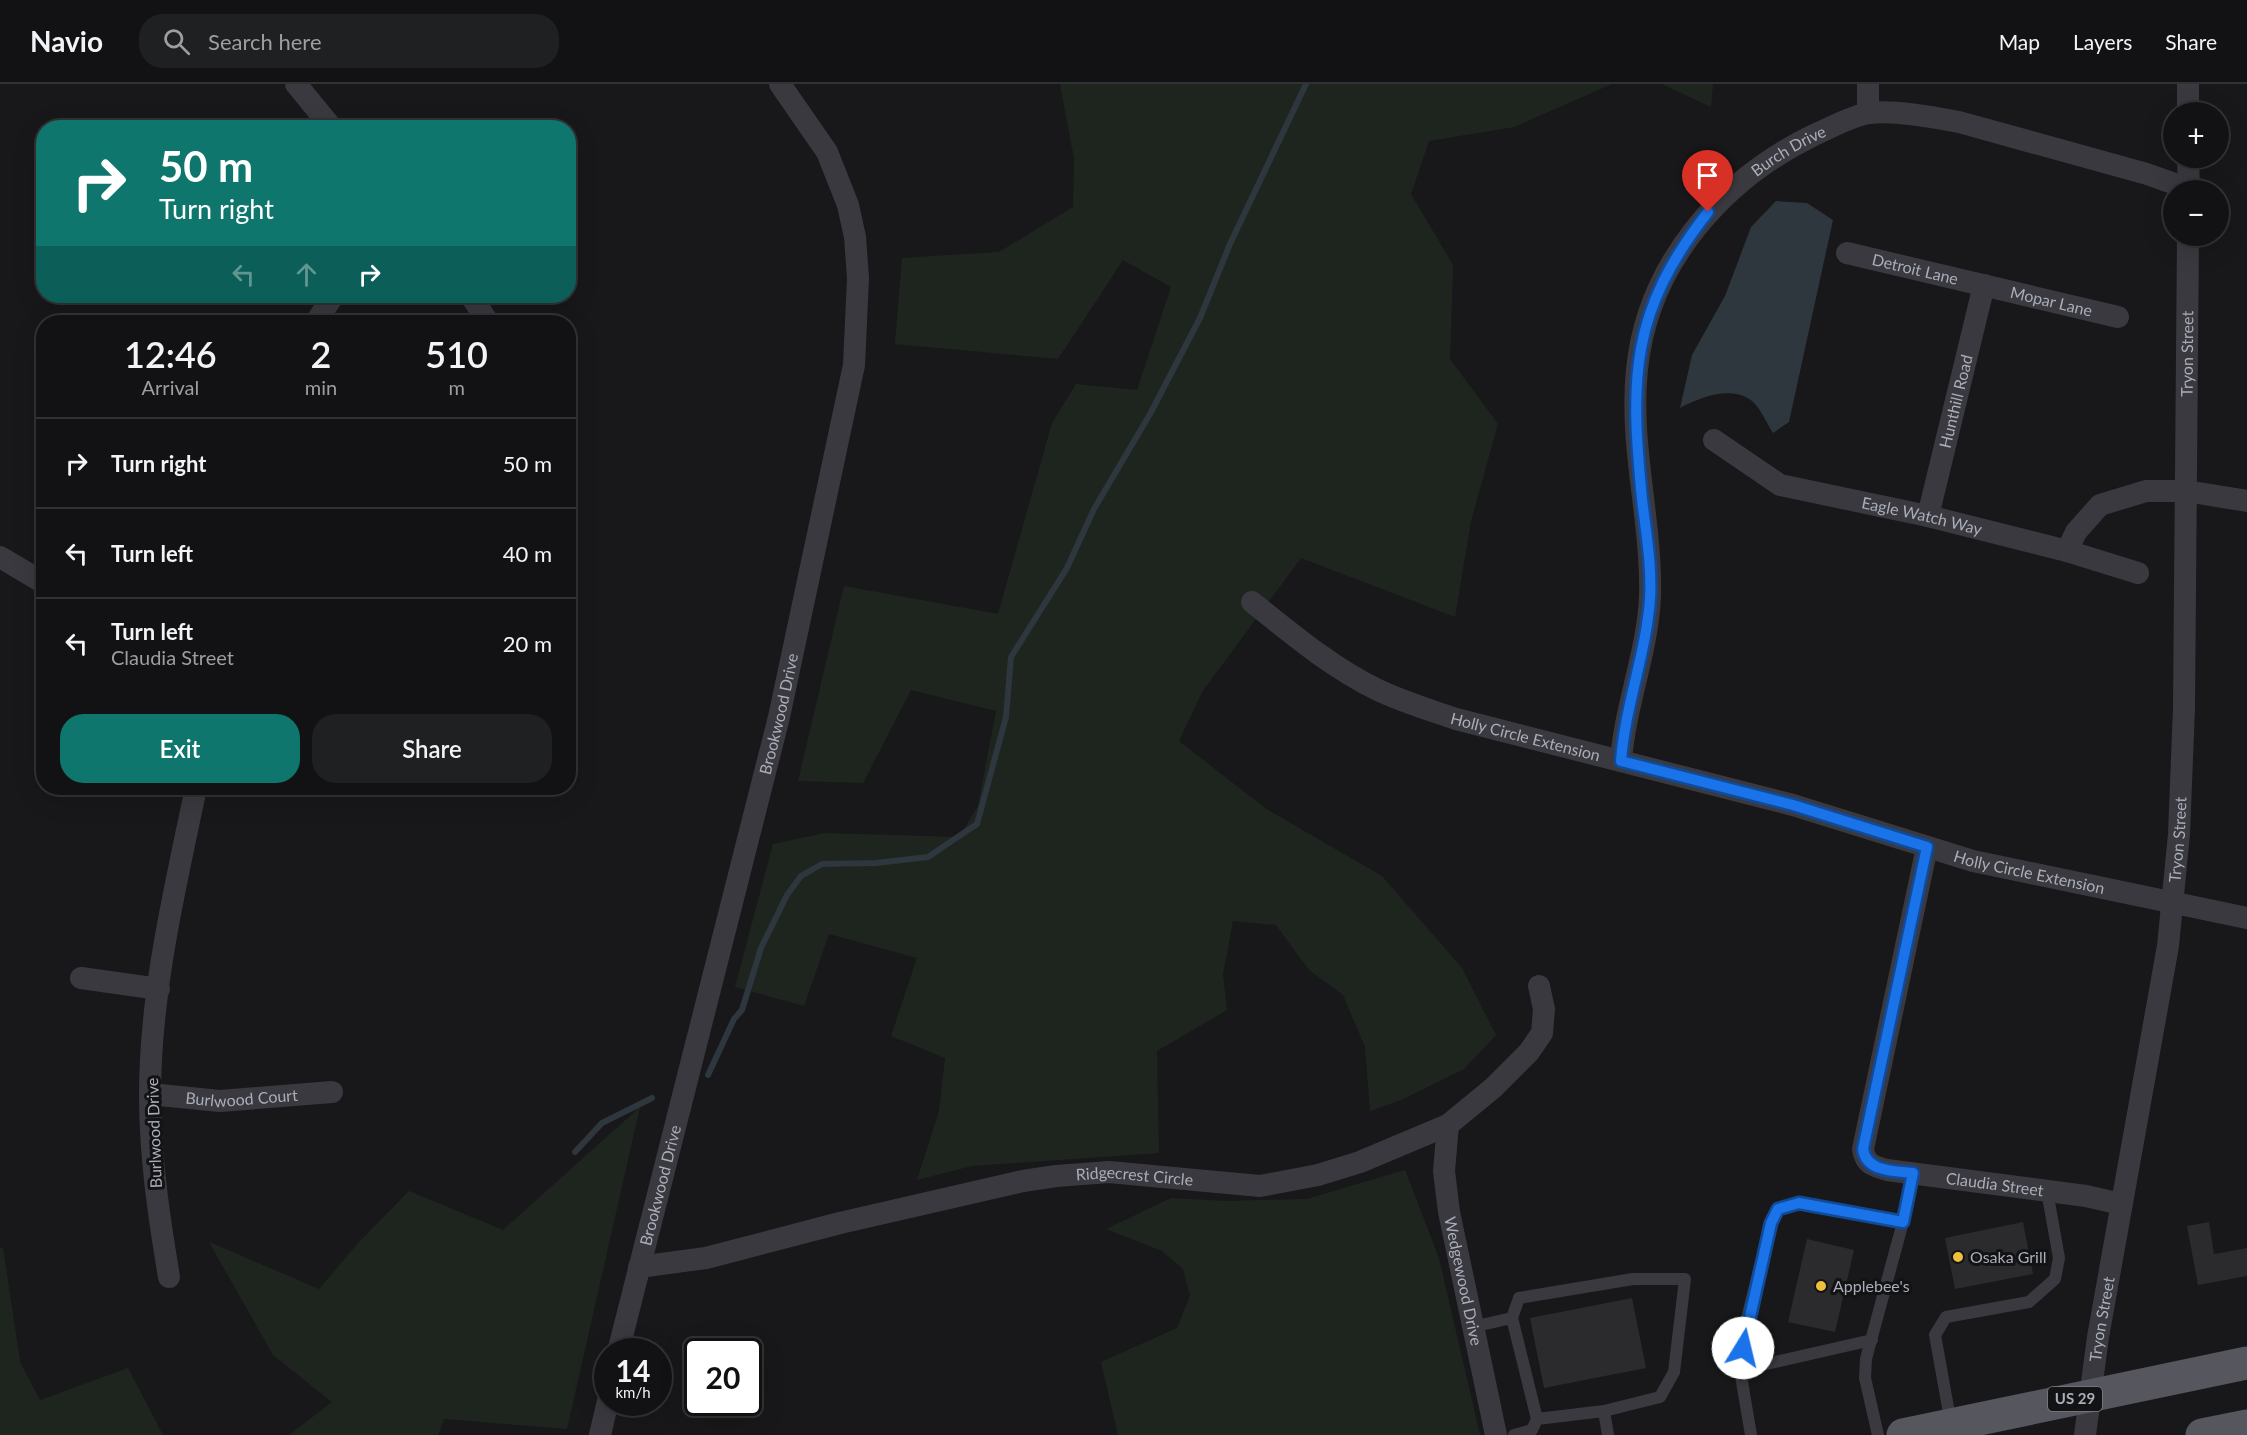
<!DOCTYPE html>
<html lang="en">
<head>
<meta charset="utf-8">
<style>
  body { margin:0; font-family:Lato,sans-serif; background:#1f2022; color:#f1f3f6; height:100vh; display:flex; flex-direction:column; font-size:22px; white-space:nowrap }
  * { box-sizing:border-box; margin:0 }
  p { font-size:20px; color:#9c9ea0 }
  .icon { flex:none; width:33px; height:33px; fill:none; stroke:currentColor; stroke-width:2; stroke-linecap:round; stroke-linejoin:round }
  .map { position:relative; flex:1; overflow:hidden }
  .panel { position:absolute; left:36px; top:231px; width:540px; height:480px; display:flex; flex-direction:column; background:#121214; border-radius:24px; box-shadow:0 6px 24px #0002,0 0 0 2px #313234 }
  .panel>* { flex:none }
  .top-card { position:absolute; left:36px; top:36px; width:540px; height:183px; border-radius:24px; box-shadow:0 6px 24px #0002,0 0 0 2px #313234; background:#0f766e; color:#fff; overflow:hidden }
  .controls { position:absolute; left:2163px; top:18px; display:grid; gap:12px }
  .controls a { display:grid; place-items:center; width:66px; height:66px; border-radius:50%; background:#121214; box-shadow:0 6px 24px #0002,0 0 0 2px #313234; font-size:30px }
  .speed { position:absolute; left:594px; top:1254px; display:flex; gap:12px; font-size:30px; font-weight:700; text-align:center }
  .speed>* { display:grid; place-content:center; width:78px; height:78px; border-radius:50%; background:#121214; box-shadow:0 6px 24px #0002,0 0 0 2px #313234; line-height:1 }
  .speed small { font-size:15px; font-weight:400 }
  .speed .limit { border:3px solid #111; border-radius:9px; background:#fff; color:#111 }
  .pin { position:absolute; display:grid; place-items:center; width:51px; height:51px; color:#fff; margin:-62px -26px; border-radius:50% 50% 50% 0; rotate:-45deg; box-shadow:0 0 6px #0007 }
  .pin .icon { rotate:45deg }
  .me { position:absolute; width:66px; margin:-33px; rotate:9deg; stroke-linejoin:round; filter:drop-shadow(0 0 4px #0008) }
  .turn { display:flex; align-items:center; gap:21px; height:126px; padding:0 24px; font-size:27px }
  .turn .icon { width:78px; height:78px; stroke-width:2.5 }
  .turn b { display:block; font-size:42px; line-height:51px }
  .lanes { display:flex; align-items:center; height:57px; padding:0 24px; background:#0003; justify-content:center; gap:30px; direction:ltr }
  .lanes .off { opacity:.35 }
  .eta { display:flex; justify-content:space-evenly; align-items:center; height:102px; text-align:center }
  .eta b { font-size:36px; font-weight:600; line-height:42px }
  .primary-button { display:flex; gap:12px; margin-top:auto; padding:12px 24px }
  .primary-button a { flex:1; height:69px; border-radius:24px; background:#0f766e; color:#fff; font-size:24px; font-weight:600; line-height:69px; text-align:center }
  .primary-button a+a { background:#1f2022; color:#f1f3f6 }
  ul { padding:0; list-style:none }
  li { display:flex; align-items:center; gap:18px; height:90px; padding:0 24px; border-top:2px solid #313234 }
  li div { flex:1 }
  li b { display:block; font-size:22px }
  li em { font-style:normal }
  header { display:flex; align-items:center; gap:36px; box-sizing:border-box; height:84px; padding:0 30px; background:#121214; border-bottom:2px solid #313234 }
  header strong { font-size:28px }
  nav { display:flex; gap:33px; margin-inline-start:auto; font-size:21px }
  .search { width:420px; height:54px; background:#1f2022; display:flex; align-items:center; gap:15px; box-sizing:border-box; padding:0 21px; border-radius:24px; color:#9c9ea0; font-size:22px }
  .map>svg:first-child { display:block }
  .green { fill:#1e251f }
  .water { fill:#2e363e }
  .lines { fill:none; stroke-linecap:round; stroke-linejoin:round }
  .stream { stroke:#2e363e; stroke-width:6 }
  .building { fill:#2b2b2e }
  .service { stroke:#39393f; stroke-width:12 }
  .minor { stroke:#39393f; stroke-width:22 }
  .primary { stroke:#55565e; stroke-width:33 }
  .route-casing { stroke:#114b97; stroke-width:15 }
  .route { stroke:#1a73e8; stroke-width:10 }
  .poi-dot { fill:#eebf3b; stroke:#131315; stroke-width:2 }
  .labels { text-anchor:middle; stroke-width:6; stroke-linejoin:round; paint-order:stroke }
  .shield { fill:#131315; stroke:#7d8088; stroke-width:1.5 }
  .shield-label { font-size:15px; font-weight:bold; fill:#aaaeb9 }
  .street-label { font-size:16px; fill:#aaaeb9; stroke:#131315 }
  .poi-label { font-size:16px; fill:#aaaeb9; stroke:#131315; text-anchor:start }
</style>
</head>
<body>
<header>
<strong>Navio</strong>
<div class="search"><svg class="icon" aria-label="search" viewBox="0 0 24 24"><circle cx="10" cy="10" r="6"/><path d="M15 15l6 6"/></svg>Search here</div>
<nav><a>Map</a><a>Layers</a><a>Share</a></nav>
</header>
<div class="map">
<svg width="2247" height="1351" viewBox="0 0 2247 1351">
  <rect width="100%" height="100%" fill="#18181a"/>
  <path class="green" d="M1060,0H1612L1514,43L1429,57L1411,110L1453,181L1450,275L1498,340L1471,437L1455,533L1301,474L1202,608L1179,657L1265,724L1382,792L1462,884L1496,951L1464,985L1401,1016L1370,1027L1365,963L1343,911L1309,886L1276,841L1233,837L1223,890L1227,926L1157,967L1159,1069L972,1082L917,1096L939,1027L945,974L891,952L917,874L829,850L804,922L735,903L773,760L825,749L959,753L978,722L996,627L911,606L863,699L798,697L844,502L998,530L1052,339L1076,300L1137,306L1171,203L1123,176L1058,275L895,260L902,174L999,168L1073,123L1074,75Z
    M1662,0H1713L1711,23Z
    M640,1023L567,1345L444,1335L438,1351H289L332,1318L273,1271L209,1158L319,1205L359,1158L409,1107L503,1146Z
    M1405,1086L1439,1174L1480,1351H1118L1101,1278L1177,1244L1190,1212L1183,1185L1162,1167L1106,1145L1171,1114L1226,1117L1307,1115Z
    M3,1163L20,1278L40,1316L128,1284L163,1351H0V1164Z"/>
  <path class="water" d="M1776,117L1807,119L1833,136L1789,338L1773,349C1767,340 1761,325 1752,317C1732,301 1700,313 1680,324L1692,271L1725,212L1751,143Z"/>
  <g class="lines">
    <path class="stream" d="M708,991L734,935L742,926L761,864L787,811L801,792L822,780L876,779L928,773L977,740L1006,633L1011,573L1067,484L1094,425L1150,330L1200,234L1230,160L1306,0
      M575,1068L602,1039L652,1014"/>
  </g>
  <path class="building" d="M2023,1138L2033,1190L1955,1205L1945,1154Z
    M2209,1138L2214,1170L2247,1164V1192L2198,1201L2187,1142Z
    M1807,1155L1854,1166L1835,1248L1788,1238Z
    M1632,1214L1646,1284L1544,1304L1530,1234Z"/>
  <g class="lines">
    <path class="service" d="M1903,1138L1913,1089
      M1512,1234L1519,1214L1633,1195H1685L1674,1288L1660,1313L1604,1327
      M1472,1243L1512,1234L1537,1335L1532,1346L1514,1351
      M1740,1286L1872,1256
      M1537,1335L1604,1327L1608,1351
      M1951,1340L1935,1251L1946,1233L2029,1218L2055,1195L2059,1174L2047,1107
      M1751,1351L1740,1286L1745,1242L1771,1139L1778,1125L1799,1119L1903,1138L1866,1275L1865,1294L1878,1351"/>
    <g class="minor">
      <path d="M296,0L332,44"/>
      <path d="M2188,0V28"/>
      <path d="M1868,29V0"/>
      <path d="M2188,74L2189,106"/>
      <path id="s1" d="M1847,169L2118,233"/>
      <path d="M471,212L488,238"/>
      <path d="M316,238L333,212"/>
      <path id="s2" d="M1714,356L1780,401L1928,432L2067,467L2138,489"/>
      <path id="s3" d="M1928,432L1984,201"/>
      <path d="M2067,467L2076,448L2100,421L2146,407H2186L2247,417"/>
      <path d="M0,473L44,499"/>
      <path id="s4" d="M1252,518C1292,550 1332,584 1378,606C1403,618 1430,626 1456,635L1793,721L1973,777L2247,834"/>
      <path id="s5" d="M1621,677C1625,621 1648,567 1650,512C1652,437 1629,361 1637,286C1647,181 1721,96 1814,51C1830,44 1851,32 1869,29C1895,26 1932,33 1959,38L2147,90L2189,105"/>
      <path id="s6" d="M1927,763L1863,1065C1865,1080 1873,1082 1887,1086L2086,1112L2121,1120"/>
      <path d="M81,894L159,905"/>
      <path id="s7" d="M150,1010L220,1017L332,1008"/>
      <path id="s8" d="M1448,1041L1444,1087L1449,1128L1496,1351"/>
      <path id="s9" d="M639,1183L706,1174L840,1139L1023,1097L1056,1092L1109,1088L1260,1102L1318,1091L1360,1078L1448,1041L1493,1004L1529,968L1542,949L1544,925L1539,902"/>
      <path d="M169,1193C159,1133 150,1073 150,1011C150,908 175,804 196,704"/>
      <path id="s10" d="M618,1268L779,633L854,281L858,194L855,153L848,121L827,68L780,0"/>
      <path d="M600,1351L608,1317"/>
      <path id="s11" d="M2085,1351L2098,1253L2168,862L2179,750L2184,624L2188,152"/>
    </g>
    <path class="primary" d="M1903,1351L2247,1279
      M2202,1351L2247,1342"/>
  </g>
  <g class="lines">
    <defs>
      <path id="route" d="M1708,128C1630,228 1630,293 1642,415C1646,448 1652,482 1650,515C1646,570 1625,622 1621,677L1793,721L1927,763L1863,1065C1866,1088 1894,1087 1913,1089L1903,1138L1799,1119L1778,1125L1771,1139L1743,1264"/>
    </defs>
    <use href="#route" class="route-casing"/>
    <use href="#route" class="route"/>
  </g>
  <g class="poi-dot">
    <circle cx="1958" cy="1173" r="6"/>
    <circle cx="1821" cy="1202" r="6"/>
  </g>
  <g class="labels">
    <rect class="shield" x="2048" y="1303" width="54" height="24" rx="4.5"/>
    <g class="shield-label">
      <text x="2075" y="1320">US 29</text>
    </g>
    <g class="street-label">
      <text dy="6" stroke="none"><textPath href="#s5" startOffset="672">Burch Drive</textPath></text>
      <text dy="6" stroke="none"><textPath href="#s1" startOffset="70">Detroit Lane</textPath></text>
      <text dy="6" stroke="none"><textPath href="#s1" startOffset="210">Mopar Lane</textPath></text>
      <text dy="6" stroke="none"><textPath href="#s11" startOffset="1089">Tryon Street</textPath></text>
      <text dy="6" stroke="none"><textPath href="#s3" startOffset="118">Hunthill Road</textPath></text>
      <text dy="6" stroke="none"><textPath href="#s2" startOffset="225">Eagle Watch Way</textPath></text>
      <text dy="6" stroke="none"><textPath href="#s10" startOffset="658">Brookwood Drive</textPath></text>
      <text dy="6" stroke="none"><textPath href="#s4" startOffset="309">Holly Circle Extension</textPath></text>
      <text dy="6" stroke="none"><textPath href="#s11" startOffset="603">Tryon Street</textPath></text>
      <text dy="6" stroke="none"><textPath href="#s4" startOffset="831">Holly Circle Extension</textPath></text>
      <text dy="6" stroke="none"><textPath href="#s7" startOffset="92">Burlwood Court</textPath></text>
      <text transform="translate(154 1049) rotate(-92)" y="6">Burlwood Drive</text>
      <text dy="6" stroke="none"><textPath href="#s9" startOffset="506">Ridgecrest Circle</textPath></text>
      <text dy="6" stroke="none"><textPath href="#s6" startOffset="452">Claudia Street</textPath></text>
      <text dy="6" stroke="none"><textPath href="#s10" startOffset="172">Brookwood Drive</textPath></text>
      <text dy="6" stroke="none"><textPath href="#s8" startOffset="158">Wedgewood Drive</textPath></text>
      <text dy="6" stroke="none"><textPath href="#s11" startOffset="117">Tryon Street</textPath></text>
    </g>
    <g class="poi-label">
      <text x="1970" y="1179">Osaka Grill</text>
      <text x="1833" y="1208">Applebee's</text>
    </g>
  </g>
</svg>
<div class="controls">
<a>+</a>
<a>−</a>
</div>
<div class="speed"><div>14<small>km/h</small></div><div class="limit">20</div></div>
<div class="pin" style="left:1708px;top:128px;background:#d93025"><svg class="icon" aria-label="arrive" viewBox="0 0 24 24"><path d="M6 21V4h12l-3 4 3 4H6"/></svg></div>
<svg class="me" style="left:1743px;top:1264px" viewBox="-20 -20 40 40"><circle r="19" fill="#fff"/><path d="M0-13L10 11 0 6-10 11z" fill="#1a73e8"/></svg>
<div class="top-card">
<div class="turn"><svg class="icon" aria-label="right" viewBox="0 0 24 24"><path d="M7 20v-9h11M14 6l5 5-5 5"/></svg><div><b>50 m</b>Turn right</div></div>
<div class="lanes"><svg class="icon off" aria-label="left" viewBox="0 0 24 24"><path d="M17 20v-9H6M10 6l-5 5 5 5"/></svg><svg class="icon off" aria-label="ahead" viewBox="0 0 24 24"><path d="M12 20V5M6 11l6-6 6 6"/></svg><svg class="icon" aria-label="right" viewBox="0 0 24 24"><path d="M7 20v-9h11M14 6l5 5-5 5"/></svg></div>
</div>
<section class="panel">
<div class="eta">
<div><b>12:46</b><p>Arrival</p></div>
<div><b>2</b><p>min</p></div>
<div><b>510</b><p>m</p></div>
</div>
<ul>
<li><svg class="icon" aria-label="right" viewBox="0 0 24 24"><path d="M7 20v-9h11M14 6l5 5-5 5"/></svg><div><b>Turn right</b></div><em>50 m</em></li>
<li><svg class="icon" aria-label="left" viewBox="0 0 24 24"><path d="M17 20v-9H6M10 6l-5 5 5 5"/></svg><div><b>Turn left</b></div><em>40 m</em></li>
<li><svg class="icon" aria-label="left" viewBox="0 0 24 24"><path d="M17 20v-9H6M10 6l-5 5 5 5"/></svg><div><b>Turn left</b><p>Claudia Street</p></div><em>20 m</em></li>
</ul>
<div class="primary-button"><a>Exit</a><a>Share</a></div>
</section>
</div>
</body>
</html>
